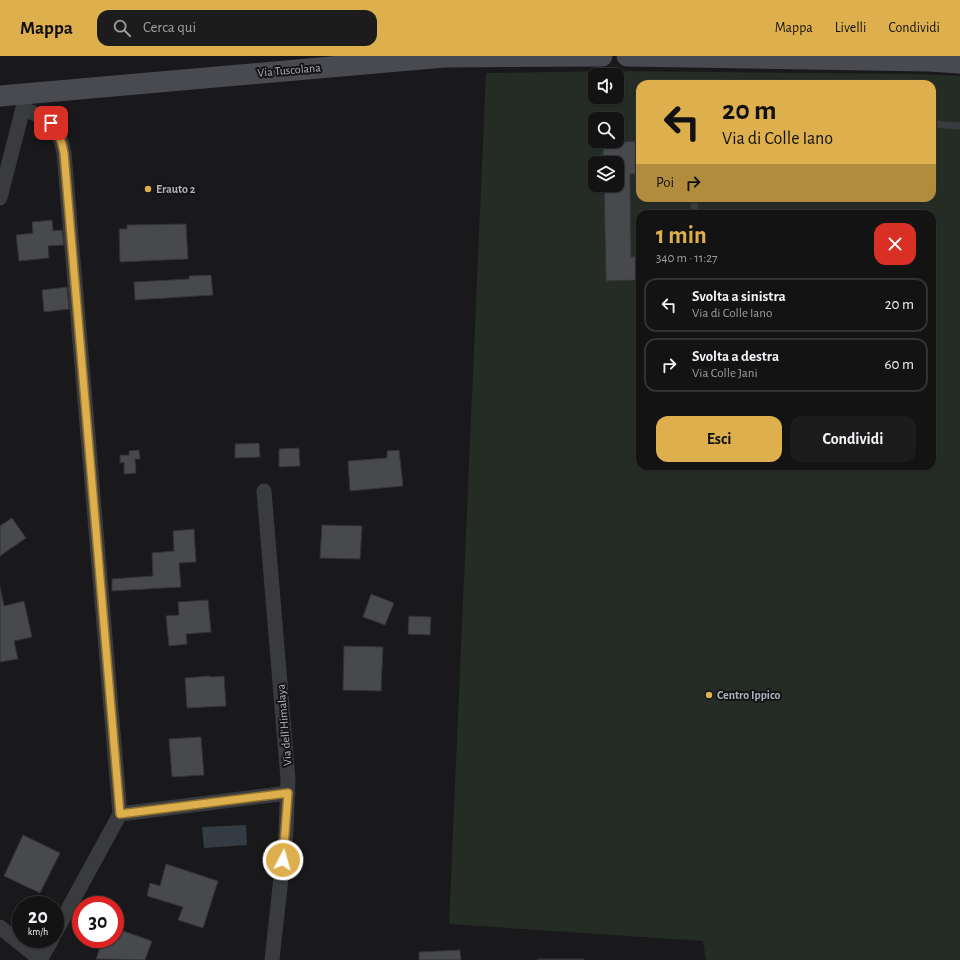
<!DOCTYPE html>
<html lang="it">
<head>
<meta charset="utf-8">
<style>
  body { margin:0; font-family:"Alegreya Sans",sans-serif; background:#1c1c1d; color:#f1f3f6; height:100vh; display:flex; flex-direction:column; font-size:15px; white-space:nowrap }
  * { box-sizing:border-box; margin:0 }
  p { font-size:13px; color:#9d9ea0 }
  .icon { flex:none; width:22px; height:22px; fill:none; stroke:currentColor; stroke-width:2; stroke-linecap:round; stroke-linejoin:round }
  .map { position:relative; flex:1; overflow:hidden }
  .side { position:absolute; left:636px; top:154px; width:300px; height:260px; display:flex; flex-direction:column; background:#131314; border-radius:12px; box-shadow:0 1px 3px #0004,0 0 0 1px #323234 }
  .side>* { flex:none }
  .banner { position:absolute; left:636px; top:24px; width:300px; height:122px; border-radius:12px; box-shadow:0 1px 3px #0004,0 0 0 1px #323234; background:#deaf4d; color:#111; overflow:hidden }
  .controls { position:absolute; left:588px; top:12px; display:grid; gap:8px }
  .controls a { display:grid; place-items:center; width:36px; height:36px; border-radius:8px; background:#131314; box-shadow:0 1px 3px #0004,0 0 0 1px #323234; font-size:20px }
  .speed { position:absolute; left:12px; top:840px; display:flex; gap:8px; font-size:20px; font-weight:700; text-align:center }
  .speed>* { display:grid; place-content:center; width:52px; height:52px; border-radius:50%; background:#131314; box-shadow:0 1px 3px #0004,0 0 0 1px #323234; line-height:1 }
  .speed small { font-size:10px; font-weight:400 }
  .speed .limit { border:6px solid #d22; background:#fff; color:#111 }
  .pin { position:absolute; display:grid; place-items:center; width:34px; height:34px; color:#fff; margin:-17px; border-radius:8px; box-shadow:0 2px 6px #0006 }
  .me { position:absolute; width:44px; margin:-22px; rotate:6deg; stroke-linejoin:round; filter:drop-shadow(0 0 3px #0008) }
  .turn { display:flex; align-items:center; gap:14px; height:84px; padding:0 20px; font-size:18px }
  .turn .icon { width:52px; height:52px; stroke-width:2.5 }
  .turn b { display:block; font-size:28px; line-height:34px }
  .then { display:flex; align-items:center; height:38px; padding:0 20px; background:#0003; gap:8px; font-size:15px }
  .round { display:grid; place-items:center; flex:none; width:42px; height:42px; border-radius:12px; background:#1c1c1d }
  .summary { display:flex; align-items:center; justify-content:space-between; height:68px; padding:0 20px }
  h1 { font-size:24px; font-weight:600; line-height:30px; color:#deaf4d }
  .cta { display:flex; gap:8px; margin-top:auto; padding:8px 20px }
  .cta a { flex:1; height:46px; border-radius:12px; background:#deaf4d; color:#111; font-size:16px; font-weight:600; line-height:46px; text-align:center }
  .cta a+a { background:#1c1c1d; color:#f1f3f6 }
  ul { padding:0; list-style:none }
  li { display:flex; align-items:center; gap:12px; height:54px; margin:0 8px 6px; padding:0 12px; border:2px solid #323234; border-radius:12px }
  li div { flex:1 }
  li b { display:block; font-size:15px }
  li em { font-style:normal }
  header { display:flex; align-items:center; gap:24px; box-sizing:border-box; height:56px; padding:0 20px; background:#deaf4d; color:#111 }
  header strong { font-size:19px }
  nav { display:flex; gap:22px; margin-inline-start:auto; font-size:14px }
  .search { width:280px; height:36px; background:#1c1c1d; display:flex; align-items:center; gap:10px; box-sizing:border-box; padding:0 14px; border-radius:12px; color:#9d9ea0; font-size:15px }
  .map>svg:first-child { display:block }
  .green { fill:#252c26; fill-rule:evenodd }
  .water { fill:#343b42 }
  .building { fill:#48494d; stroke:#333336 }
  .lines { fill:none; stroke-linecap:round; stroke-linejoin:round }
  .service { stroke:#3a3b3f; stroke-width:7 }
  .minor { stroke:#3a3b3f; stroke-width:15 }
  .secondary { stroke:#484a4f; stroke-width:21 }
  .route-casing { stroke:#907232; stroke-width:10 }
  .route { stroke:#deaf4d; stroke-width:7 }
  .poi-dot { fill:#deaf4d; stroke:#141416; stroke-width:1.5 }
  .labels { text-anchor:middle; stroke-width:4; stroke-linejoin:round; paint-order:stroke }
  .street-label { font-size:12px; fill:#adb0b9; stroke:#141416 }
  .poi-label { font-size:12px; font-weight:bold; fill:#adb0b9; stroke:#141416; text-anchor:start }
</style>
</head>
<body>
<header>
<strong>Mappa</strong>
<div class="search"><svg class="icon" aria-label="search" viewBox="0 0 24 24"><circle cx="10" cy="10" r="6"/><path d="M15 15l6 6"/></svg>Cerca qui</div>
<nav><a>Mappa</a><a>Livelli</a><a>Condividi</a></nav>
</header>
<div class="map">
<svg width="960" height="904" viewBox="0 0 960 904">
  <rect width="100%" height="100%" fill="#19191b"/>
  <path class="green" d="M615,15L921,18L960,20V904H706L703,885L449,868L486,17ZM595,19H617V41H595ZM640,28H932V142H640V118H630L631,201L640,200V158H932V410H640V224L606,225L604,129H595V107H603V86L640,85ZM595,63H617V85H595Z"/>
  <path class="water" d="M246,769L247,789L204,792L202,771Z"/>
  <path class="building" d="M640,85V118H630L631,201L640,200V224L606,225L604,129H617V107H603V86Z
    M52,164L53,175L62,174L64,189L48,190L49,202L19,205L16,179L33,177L32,166Z
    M186,168L188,203L120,206L119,173H127V169Z
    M211,219L213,239L135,244L134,226L189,223V220Z
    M67,231L69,253L44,256L42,234Z
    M259,387L260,401L235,402V388Z
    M299,392L300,410L279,411V393Z
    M139,394L140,403H135L136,417L124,418V406L120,407V399H129V395Z
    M399,394L403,430L350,435L348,405L387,402V395Z
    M12,462L26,482L0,500V470Z
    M322,469L362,470L360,503L320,502Z
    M194,473L196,506L179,507L181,531L112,535V523L153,520L152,497L174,495L173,475Z
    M0,531L4,550L24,545L32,581L14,585L18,603L0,606Z
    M371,538L394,547L385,569L363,561Z
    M208,544L211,576L186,578L187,588L169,590L166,560L179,559L178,546Z
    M409,560L431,561L430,579L408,578Z
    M344,590L383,591L381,635L343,634Z
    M210,620V621L224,620L226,650L187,652L185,622Z
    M201,681L204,719L172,721L169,683Z
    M23,779L60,797L40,837L4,820Z
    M166,808L218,825L203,872L178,864L183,851L147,840L150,827L160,830Z
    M115,872L152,885L145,904L96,903L103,883H115Z
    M460,894L461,904H419V896Z
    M537,903H584V904H537Z"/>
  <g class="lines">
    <path class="service" d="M932,68L960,70
      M694,158L695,142"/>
    <path class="minor" d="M23,53C48,62 59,69 64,97L120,758
      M0,142L25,44
      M264,435L288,723L286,776L272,904
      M0,871L41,904
      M55,877L120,758L288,737
      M40,904L52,883"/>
    <path class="secondary" d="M627,0L929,5L960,7
      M0,40L444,1L602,0"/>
  </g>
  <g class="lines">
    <defs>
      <path id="route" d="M51,67C59,76 62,85 64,97L120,758L288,737L283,804"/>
    </defs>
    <use href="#route" class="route-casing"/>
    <use href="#route" class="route"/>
  </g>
  <g class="poi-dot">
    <circle cx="148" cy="133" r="4"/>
    <circle cx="709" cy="639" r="4"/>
  </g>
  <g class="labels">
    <g class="street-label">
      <text transform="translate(289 14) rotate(-5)" y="4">Via Tuscolana</text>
      <text transform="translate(284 669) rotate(-95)" y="4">Via dell'Himalaya</text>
    </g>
    <g class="poi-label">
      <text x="156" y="137">Erauto 2</text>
      <text x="717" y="643">Centro Ippico</text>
    </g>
  </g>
</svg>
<div class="controls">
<a><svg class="icon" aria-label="sound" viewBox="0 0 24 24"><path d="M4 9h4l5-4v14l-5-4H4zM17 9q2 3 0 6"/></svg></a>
<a><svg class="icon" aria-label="search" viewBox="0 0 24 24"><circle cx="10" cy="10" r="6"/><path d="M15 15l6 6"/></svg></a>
<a><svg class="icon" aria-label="layers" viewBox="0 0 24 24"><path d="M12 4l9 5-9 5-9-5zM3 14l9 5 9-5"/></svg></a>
</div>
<div class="speed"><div>20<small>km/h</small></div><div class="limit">30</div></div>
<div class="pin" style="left:51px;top:67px;background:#d93025"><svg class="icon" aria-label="arrive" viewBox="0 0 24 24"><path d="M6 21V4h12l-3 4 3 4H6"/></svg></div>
<svg class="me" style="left:283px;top:804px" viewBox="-20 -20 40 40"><circle r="17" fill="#deaf4d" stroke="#fff" stroke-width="3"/><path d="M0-11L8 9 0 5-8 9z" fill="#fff"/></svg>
<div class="banner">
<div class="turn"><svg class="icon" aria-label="left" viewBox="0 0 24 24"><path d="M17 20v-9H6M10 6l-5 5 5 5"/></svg><div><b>20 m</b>Via di Colle Iano</div></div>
<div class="then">Poi<svg class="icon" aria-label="right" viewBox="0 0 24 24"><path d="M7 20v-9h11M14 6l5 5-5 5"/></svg></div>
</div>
<section class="side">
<div class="summary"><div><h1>1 min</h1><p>340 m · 11:27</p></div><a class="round" style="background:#d93025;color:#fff"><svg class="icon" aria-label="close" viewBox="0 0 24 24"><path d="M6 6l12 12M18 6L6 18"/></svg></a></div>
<ul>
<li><svg class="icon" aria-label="left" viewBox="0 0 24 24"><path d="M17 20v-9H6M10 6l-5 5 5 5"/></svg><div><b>Svolta a sinistra</b><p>Via di Colle Iano</p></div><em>20 m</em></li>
<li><svg class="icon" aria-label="right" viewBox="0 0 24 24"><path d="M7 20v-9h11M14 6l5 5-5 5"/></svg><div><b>Svolta a destra</b><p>Via Colle Jani</p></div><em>60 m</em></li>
</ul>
<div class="cta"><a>Esci</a><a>Condividi</a></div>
</section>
</div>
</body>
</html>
